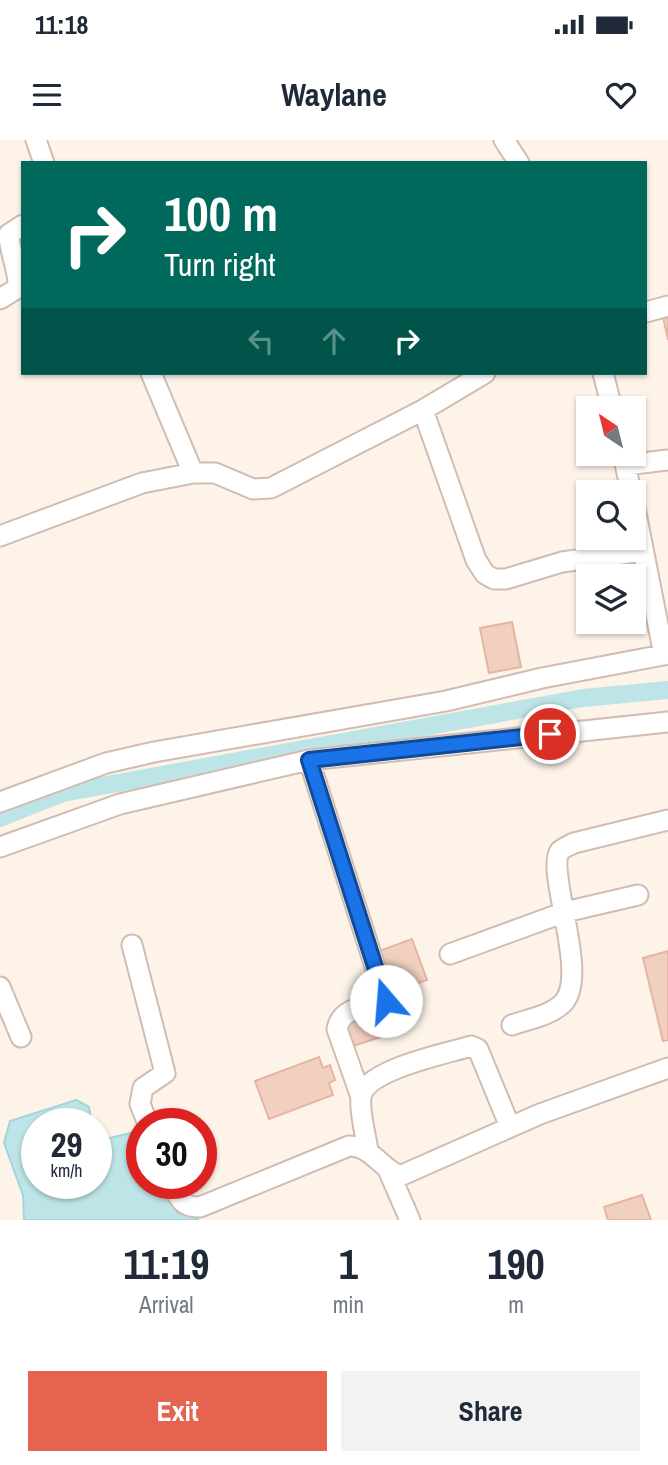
<!DOCTYPE html>
<html lang="en">
<head>
<meta charset="utf-8">
<style>
  body { margin:0; font-family:"Archivo Narrow",sans-serif; background:#f2f2f3; color:#1f2937; height:100vh; display:flex; flex-direction:column; font-size:26px; white-space:nowrap }
  * { box-sizing:border-box; margin:0 }
  p { font-size:23px; color:#747a83 }
  .icon { flex:none; width:38px; height:38px; fill:none; stroke:currentColor; stroke-width:2; stroke-linecap:round; stroke-linejoin:round }
  .map { position:relative; height:1080px; overflow:hidden }
  .drawer { display:flex; flex-direction:column; background:#fff; flex:1 }
  .drawer>* { flex:none }
  .banner { position:absolute; left:21px; top:21px; width:626px; height:214px; border-radius:0px; box-shadow:0 2px 5px #0004; background:#00695c; color:#fff; overflow:hidden }
  .needle { width:46px; rotate:325deg }
  .buttons { position:absolute; left:576px; top:256px; display:grid; gap:14px }
  .buttons a { display:grid; place-items:center; width:70px; height:70px; border-radius:0px; background:#fff; box-shadow:0 2px 5px #0004; font-size:35px }
  .speed { position:absolute; left:21px; top:968px; display:flex; gap:14px; font-size:35px; font-weight:700; text-align:center }
  .speed>* { display:grid; place-content:center; width:91px; height:91px; border-radius:50%; background:#fff; box-shadow:0 2px 5px #0004; line-height:1 }
  .speed small { font-size:18px; font-weight:400 }
  .speed .limit { border:10px solid #d22; background:#fff; color:#111 }
  .pin { position:absolute; display:grid; place-items:center; width:60px; height:60px; color:#fff; margin:-30px; border:4px solid #fff; border-radius:50%; box-shadow:0 2px 7px #0007 }
  .me { position:absolute; width:77px; margin:-38px; rotate:342deg; stroke-linejoin:round; filter:drop-shadow(0 0 5px #0008) }
  .turn { display:flex; align-items:center; gap:24px; height:147px; padding:0 28px; font-size:32px }
  .turn .icon { width:91px; height:91px; stroke-width:2.5 }
  .turn b { display:block; font-size:49px; line-height:60px }
  .lanes { display:flex; align-items:center; height:66px; padding:0 28px; background:#0003; justify-content:center; gap:35px; direction:ltr }
  .lanes .off { opacity:.35 }
  .eta { display:flex; justify-content:space-evenly; align-items:center; height:119px; text-align:center }
  .eta b { font-size:42px; font-weight:700; line-height:49px }
  .cta { display:flex; gap:14px; margin-top:auto; padding:14px 28px }
  .cta a { flex:1; height:80px; border-radius:0px; background:#e6634f; color:#fff; font-size:28px; font-weight:700; line-height:80px; text-align:center }
  .cta a+a { background:#f2f2f3; color:#1f2937 }
  .status { display:flex; justify-content:space-between; align-items:center; height:49px; padding:0 35px; background:#fff; direction:ltr }
  .status svg { height:19px; fill:currentColor }
  header { display:flex; justify-content:space-between; align-items:center; height:91px; padding:0 28px; background:#fff; font-size:32px; font-weight:700 }
  .map>svg:first-child { display:block }
  .water { fill:#bde5e7; stroke:#a3d5d9; stroke-width:2 }
  .lines { fill:none; stroke-linecap:round; stroke-linejoin:round }
  .canal { stroke:#bde5e7; stroke-width:18 }
  .building { fill:#f2d0c0; stroke:#e5b5a1; stroke-width:2 }
  .minor-casing { stroke:#d2bcb1; stroke-width:23 }
  .minor { stroke:#fff; stroke-width:19 }
  .route-casing { stroke:#114b97; stroke-width:18 }
  .route { stroke:#1a73e8; stroke-width:12 }
</style>
</head>
<body>
<div class="status"><b>11:18</b><svg viewBox="0 0 49 12"><path d="M0 12V9h3v3zM5 12V6h3v6zM10 12V3h3v9zM15 12V0h3v12zM26 1h20v11H26zM47 4h2v5h-2z"/></svg></div>
<header><svg class="icon" aria-label="menu" viewBox="0 0 24 24"><path d="M4 6h16M4 12h16M4 18h16"/></svg>Waylane<svg class="icon" aria-label="heart" viewBox="0 0 24 24"><path d="M12 20l-8-8c-3-5 5-10 8-4 3-6 11-1 8 4z"/></svg></header>
<div class="map">
<svg width="668" height="1080" viewBox="0 0 668 1080">
  <rect width="100%" height="100%" fill="#fdf3e9"/>
  <path class="water" d="M76,960L89,967L92,983L37,984V1043H96V993L106,999L138,991L142,995V1043H170L177,1073L197,1076L198,1080H24L23,1055L4,1003L10,981Z"/>
  <g class="lines">
    <path class="canal" d="M0,678L63,653L583,558L668,550"/>
  </g>
  <path class="building" d="M668,176V200L663,177Z
    M512,482L521,527L489,533L480,488Z
    M412,799L427,840L393,852L379,811Z
    M668,811V900L663,901L643,818Z
    M383,872L390,894L353,906L346,884Z
    M319,917L323,928L330,925L335,940L329,943L333,955L269,979L255,941Z
    M642,1055L651,1080H608L604,1067Z"/>
  <g class="lines">
    <defs>
      <path id="minor" d="M36,0L44,23
        M504,0L519,23
        M0,159L18,148C19,129 9,112 9,94L23,85
        M646,172L668,166
        M151,233L193,333
        M603,233L612,268
        M423,270L476,420L485,434L494,439H506L562,422L643,411
        M623,314L631,352
        M626,325L668,320
        M634,363L664,515
        M0,396L142,343L193,333H215L253,349L271,348L423,270L485,233
        M309,620L386,861C367,866 341,867 337,889L361,957
        M0,662L106,623L154,612L446,561L542,538L668,514
        M0,707L120,664L309,620L668,582
        M132,805L165,933L143,948L140,964L148,984
        M450,814L565,772L638,755
        M0,847L21,897
        M512,885C529,879 549,876 562,864C591,838 545,731 560,711C563,708 570,705 574,703L668,680
        M368,1011C366,995 359,973 361,957C366,929 446,914 471,906L478,909L510,987
        M389,1032L410,1080
        M172,1043C179,1058 182,1068 200,1067L349,1006C372,1006 380,1028 400,1036L540,974L668,928"/>
    </defs>
    <use href="#minor" class="minor-casing"/>
    <use href="#minor" class="minor"/>
  </g>
  <g class="lines">
    <defs>
      <path id="route" d="M386,861L309,620L550,594"/>
    </defs>
    <use href="#route" class="route-casing"/>
    <use href="#route" class="route"/>
  </g>
</svg>
<div class="buttons">
<a><svg class="needle" viewBox="-14 -14 28 28"><path d="M0-13l5 13h-10z" fill="#e53935"/><path d="M0 13l5-13h-10z" fill="#747a83"/></svg></a>
<a><svg class="icon" aria-label="search" viewBox="0 0 24 24"><circle cx="10" cy="10" r="6"/><path d="M15 15l6 6"/></svg></a>
<a><svg class="icon" aria-label="layers" viewBox="0 0 24 24"><path d="M12 4l9 5-9 5-9-5zM3 14l9 5 9-5"/></svg></a>
</div>
<div class="speed"><div>29<small>km/h</small></div><div class="limit">30</div></div>
<div class="pin" style="left:550px;top:594px;background:#d93025"><svg class="icon" aria-label="arrive" viewBox="0 0 24 24"><path d="M6 21V4h12l-3 4 3 4H6"/></svg></div>
<svg class="me" style="left:386px;top:861px" viewBox="-20 -20 40 40"><circle r="19" fill="#fff"/><path d="M0-13L10 11 0 6-10 11z" fill="#1a73e8"/></svg>
<div class="banner">
<div class="turn"><svg class="icon" aria-label="right" viewBox="0 0 24 24"><path d="M7 20v-9h11M14 6l5 5-5 5"/></svg><div><b>100 m</b>Turn right</div></div>
<div class="lanes"><svg class="icon off" aria-label="left" viewBox="0 0 24 24"><path d="M17 20v-9H6M10 6l-5 5 5 5"/></svg><svg class="icon off" aria-label="ahead" viewBox="0 0 24 24"><path d="M12 20V5M6 11l6-6 6 6"/></svg><svg class="icon" aria-label="right" viewBox="0 0 24 24"><path d="M7 20v-9h11M14 6l5 5-5 5"/></svg></div>
</div>
</div>
<section class="drawer">
<div class="eta">
<div><b>11:19</b><p>Arrival</p></div>
<div><b>1</b><p>min</p></div>
<div><b>190</b><p>m</p></div>
</div>
<div class="cta"><a>Exit</a><a>Share</a></div>
</section>
</body>
</html>
